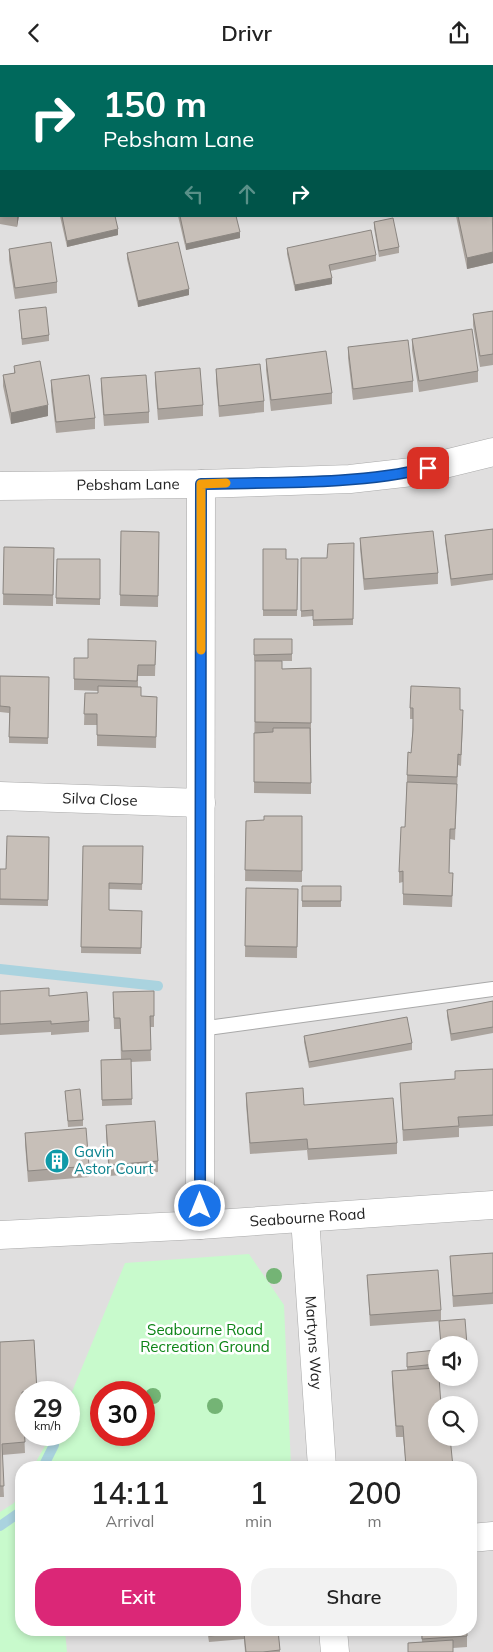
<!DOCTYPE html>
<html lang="en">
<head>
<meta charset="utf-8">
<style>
  body { margin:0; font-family:Mulish,sans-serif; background:#f2f2f2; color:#222; height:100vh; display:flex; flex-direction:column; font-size:19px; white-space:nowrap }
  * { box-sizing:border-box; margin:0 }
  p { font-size:16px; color:#767676 }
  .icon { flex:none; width:28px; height:28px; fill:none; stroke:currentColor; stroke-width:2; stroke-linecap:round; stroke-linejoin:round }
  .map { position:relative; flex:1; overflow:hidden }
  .details { position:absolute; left:15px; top:1396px; width:462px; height:175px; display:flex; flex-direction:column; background:#fff; border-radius:20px; box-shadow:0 2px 8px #0003 }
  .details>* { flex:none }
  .guide { position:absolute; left:0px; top:0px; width:494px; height:152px; box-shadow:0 2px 8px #0003; background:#00695c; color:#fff; overflow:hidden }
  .fabs { position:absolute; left:428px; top:1271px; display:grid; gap:10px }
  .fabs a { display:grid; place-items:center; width:50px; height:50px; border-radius:50%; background:#fff; box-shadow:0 2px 8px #0003; font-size:25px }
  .speed { position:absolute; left:15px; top:1316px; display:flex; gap:10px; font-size:25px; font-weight:700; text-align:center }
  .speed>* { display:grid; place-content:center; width:65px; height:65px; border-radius:50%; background:#fff; box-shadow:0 2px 8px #0003; line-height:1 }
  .speed small { font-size:12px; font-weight:400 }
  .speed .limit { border:8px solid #d22; background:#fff; color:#111 }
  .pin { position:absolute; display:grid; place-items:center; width:42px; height:42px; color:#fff; margin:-21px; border-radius:10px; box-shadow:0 2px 8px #0006 }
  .me { position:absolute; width:55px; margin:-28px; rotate:0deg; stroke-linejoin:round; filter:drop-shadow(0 0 4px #0008) }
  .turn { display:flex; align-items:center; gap:18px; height:105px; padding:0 20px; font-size:22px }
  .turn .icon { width:65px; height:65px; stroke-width:2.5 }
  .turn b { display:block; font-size:35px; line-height:42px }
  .lanes { display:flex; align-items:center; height:48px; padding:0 20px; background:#0003; justify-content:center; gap:25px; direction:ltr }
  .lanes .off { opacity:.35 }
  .eta { display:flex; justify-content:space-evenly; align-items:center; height:85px; text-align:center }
  .eta b { font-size:30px; font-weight:600; line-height:35px }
  .action { display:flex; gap:10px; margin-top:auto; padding:10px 20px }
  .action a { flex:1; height:58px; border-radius:20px; background:#db2777; color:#fff; font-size:20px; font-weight:600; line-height:58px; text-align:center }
  .action a+a { background:#f2f2f2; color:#222 }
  header { display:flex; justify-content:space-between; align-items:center; height:65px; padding:0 20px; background:#fff; font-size:22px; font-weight:600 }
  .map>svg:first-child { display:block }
  .residential { fill:#e0dfdf; fill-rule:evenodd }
  .park { fill:#c8facc; fill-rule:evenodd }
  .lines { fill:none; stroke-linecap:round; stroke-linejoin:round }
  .stream { stroke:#aad3df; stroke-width:10 }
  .lane-casing { stroke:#a9a9a9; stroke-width:16 }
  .street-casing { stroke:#a9a9a9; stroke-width:29 }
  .lane { stroke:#fff; stroke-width:14 }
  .street { stroke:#fff; stroke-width:28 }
  .tree { fill:#74b475 }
  .wall { fill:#aba49e }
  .shaded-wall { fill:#8b8681 }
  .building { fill:#c7bfb8; stroke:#8b8681 }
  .route-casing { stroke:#114b97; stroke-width:12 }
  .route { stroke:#1a73e8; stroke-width:9 }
  .slow { stroke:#f59e0b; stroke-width:9 }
  .labels { text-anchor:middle; stroke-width:5; stroke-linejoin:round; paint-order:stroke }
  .street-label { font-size:15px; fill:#222; stroke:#fff }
  .culture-label { font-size:15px; fill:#0d838f; stroke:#fff; text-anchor:start }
  .park-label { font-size:15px; fill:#0c8416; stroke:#fff }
</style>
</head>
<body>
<header><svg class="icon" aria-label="back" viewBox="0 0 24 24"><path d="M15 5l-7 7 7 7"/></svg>Drivr<svg class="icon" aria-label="share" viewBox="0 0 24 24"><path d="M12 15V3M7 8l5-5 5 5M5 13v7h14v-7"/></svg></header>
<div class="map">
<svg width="493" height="1587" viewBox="0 0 493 1587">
  <rect width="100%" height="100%" fill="#f2efe9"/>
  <path class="residential" d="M0,0H493V1587H0ZM1,1H492V151H1ZM436,1280H469V1312H436ZM26,1328H69V1370H26ZM101,1328H144V1370H101ZM436,1340H469V1372H436ZM21,1402H471V1565H21Z"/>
  <path class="park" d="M249,1189L284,1240L291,1402H33L51,1370H69V1334L125,1198ZM101,1328H144V1370H101Z
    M21,1424V1565H65L67,1587H0V1447L14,1438Z"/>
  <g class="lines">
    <path class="stream" d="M0,904L158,921
      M43,1402L54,1380
      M0,1461L20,1447L21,1444"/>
    <defs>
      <path id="lane" d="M200,964L493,924"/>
      <g id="street">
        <path d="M212,1L217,0"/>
        <path id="s1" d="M0,421L201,419L350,414L412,407L493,387"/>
        <path id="s2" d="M0,731L201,738"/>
        <path id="s3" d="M305,1153L322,1402"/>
        <path d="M200,1160L201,419"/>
        <path id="s4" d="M0,1170L200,1160L493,1140"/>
        <path d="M471,1473L493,1471"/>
        <path d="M333,1565L335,1587"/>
      </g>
    </defs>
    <use href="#lane" class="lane-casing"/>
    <use href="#street" class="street-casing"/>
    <use href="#lane" class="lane"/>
    <use href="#street" class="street"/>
  </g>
  <g class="tree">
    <circle cx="274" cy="1211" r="8"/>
    <circle cx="153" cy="1331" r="8"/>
    <circle cx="215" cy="1341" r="8"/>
  </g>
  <path class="wall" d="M492,82L493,198L467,204L456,151H492Z
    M0,105H1V151H19L17,162L0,159Z
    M60,151H115L118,170L67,182Z
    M178,151H236L240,173L186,185Z
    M374,157L399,182V188L379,192L374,163Z
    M287,183L376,190V196L330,206L332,219L295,226L287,189Z
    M9,184L57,217V228L15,234L9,195Z
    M127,188L189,230L138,242L127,194Z
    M19,245L49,270V276L22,280Z
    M493,246V300L480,302L473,260V249Z
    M412,274L478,306V317L419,327L412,285Z
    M348,282L413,316V327L353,335L348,293Z
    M266,294L332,328V339L271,346L266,305Z
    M14,301L48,351L11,359L3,321V310L14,308Z
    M216,304L264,336V347L219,352L216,315Z
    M155,307L203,340V351L158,355L155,318Z
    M101,313L149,347V358L104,361L101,324Z
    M51,315L95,353V364L56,368L51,326Z
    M493,464V515L451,521L445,476V470Z
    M121,466L159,467L158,542L120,541Z
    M360,473L438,508V519L364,525L360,484Z
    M354,478L353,560L313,561V551L301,552V493H327Z
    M4,482L54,483L53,541L3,540Z
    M263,484L286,494H298L297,551H263Z
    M100,494V540L56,539V533Z
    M254,574H292V596H254Z
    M156,576L155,611H138V622L141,631L157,632L156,683L97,681V660H84L85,628H98V626L74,625V593H88Z
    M255,596L282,604L311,603V729L254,728Z
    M0,611L49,612L48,679L9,678V648L0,647Z
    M410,643L460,645L463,656L461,701L458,700L455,775L450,774L449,808L453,819L452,842L403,840V817L399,818V807L405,762L408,687L411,688L413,654H410Z
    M302,751V817L245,816L246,756L264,755Z
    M49,772L48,841L0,840V804H6Z
    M83,781H143L142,825L109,824V845L142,846L141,889L81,888Z
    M302,821H341V842H302Z
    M246,823L298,824L297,893L245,892Z
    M0,926L49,931L89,956V967L51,970V967L0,970Z
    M113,927L154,951V962H150L151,996L131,997L132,1040L102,1041L101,995L121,994L120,964H114Z
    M493,936V968L451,976L447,951V945Z
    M304,971L412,978V985L309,1003L304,977Z
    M493,1004V1061L459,1063V1072L403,1076L400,1018L455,1014V1006Z
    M65,1026L83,1055V1061L68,1062Z
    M246,1028L304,1040L397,1078V1089L308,1095L307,1085L250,1089L246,1039Z
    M106,1060L158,1096V1107L109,1111L106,1071Z
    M25,1068L89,1101V1112L28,1117L25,1079Z
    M493,1188V1239L453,1242L450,1191Z
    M367,1210L441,1245V1256L370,1261Z
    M34,1275L37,1328H26V1338H23L25,1388L2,1390L4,1432H0V1277Z
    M436,1285V1340L453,1402H406L403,1372H396L392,1317V1306L407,1305V1288Z
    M207,1565H278L280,1587H245L244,1574L209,1577Z
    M421,1565H467V1582L453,1583V1587H408V1578L422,1577Z"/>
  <path class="shaded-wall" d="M17,151H19L17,162Z
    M118,164V170L67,182V176Z
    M240,167V173L186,185V179Z
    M493,187V198L467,204V193Z
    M332,213V219L295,226V220Z
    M189,224V230L138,242V236Z
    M48,340V351L11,359V348Z"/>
  <path class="building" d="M436,0H484V1H437Z
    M492,43L493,46L492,60Z
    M492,82L493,85L492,127Z
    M0,105H1V148H0Z
    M492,130L493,187L467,193L458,151H492Z
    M62,151H115L118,164L67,176Z
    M180,151H236L240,167L186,179Z
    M393,153L399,182L379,186L374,157Z
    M371,165L376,190L329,200L332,213L295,220L287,183Z
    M51,177L57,217L15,223L9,184Z
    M178,177L189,224L138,236L127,188Z
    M46,242L49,270L22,274L19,245Z
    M493,246V289L480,291L473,249Z
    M472,264L478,306L419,316L412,274Z
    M408,275L413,316L353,324L348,282Z
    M326,286L332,328L271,335L266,294Z
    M40,296L48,340L11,348L3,310L15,308L14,301Z
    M260,299L264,336L219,341L216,304Z
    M200,303L203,340L158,344L155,307Z
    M89,310L95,353L56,357L51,315Z
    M146,310L149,347L104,350L101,313Z
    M493,464V509L451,514L445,470Z
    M121,466L159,467L158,531L120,530Z
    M433,466L438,508L364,514L360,473Z
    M354,478L353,554L313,555V545L301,546V493H327L328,479Z
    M4,482L54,483L53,530L3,529Z
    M263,484H286V494H298L297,545H263Z
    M57,494H100V534L56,533Z
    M88,574L156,576L155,600H138L137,616L74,614V593H88Z
    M254,574H292V589L254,590Z
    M255,596H282V604L311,603V658L255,657Z
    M0,611L49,612L48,673L9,672L10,642L0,641Z
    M98,621L141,622V631L157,632L156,672L97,670V649H84L85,628H98Z
    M411,621L460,623V645H463L461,690L458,689L457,712L407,710L408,687L411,688L413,665V643H410Z
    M273,663H310L311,718L254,717V668L273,667Z
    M407,717L457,719L455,764H450L449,808H453L452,831L403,829V806L399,807L400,785L401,762H405Z
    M264,751H302V806L245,805L246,756L264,755Z
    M7,771L49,772L48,835L0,834V804H6Z
    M83,781H143L142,819L109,818V845L142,846L141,883L81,882Z
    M302,821H341V836H302Z
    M246,823L298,824L297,882L245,881Z
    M49,923V931L87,927L89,956L51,959V956L0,959V926Z
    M154,926V951H150L151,985L122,986L120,953H114L113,927Z
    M493,936V962L451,969L447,945Z
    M407,952L412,978L309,997L304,971Z
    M131,994L132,1034L102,1035L101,995Z
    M493,1004V1050L458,1052L459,1061L403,1065L400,1018L455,1014V1006Z
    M303,1023L304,1040L393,1033L397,1078L308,1084L307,1074L250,1078L246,1028Z
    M80,1024L83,1055L68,1056L65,1026Z
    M155,1056L158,1096L109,1100L106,1060Z
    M86,1063L89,1101L28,1106L25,1068Z
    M493,1188V1228L453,1231L450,1191Z
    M438,1205L441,1245L370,1250L367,1210Z
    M465,1254L467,1280H441L439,1256Z
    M34,1275L37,1326L22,1327L25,1377L2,1379L4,1421H0V1277Z
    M436,1285V1299L407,1302V1288Z
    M436,1303V1312H439L441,1340H436V1372H450L453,1402H406L403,1361H396L392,1306Z
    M208,1565H278L280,1585L263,1587H246L244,1568L209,1571Z
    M422,1565H467V1571L422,1574Z
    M453,1575V1587H408V1578Z"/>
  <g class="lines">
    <defs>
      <path id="route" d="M200,1141L201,419C274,417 358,420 428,403"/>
    </defs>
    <use href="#route" class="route-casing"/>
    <use href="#route" class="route"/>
    <path class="slow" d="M201,585V419L226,418"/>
  </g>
  <defs>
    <symbol id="building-disc" viewBox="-11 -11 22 22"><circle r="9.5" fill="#0f9aa8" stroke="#fff"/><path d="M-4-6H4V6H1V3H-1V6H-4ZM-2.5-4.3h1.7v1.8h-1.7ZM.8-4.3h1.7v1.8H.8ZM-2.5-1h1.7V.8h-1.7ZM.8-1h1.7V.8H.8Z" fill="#fff"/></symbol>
  </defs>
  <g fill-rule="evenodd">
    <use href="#building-disc" x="43" y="1082" width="28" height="28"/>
  </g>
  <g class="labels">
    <g class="street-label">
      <text dy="5" stroke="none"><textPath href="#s1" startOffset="128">Pebsham Lane</textPath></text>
      <text dy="5" stroke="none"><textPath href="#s2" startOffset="100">Silva Close</textPath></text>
      <text dy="5" stroke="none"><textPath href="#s4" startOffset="308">Seabourne Road</textPath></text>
      <text dy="5" stroke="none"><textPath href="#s3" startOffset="125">Martyns Way</textPath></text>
    </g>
    <g class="culture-label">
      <text x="74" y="1092">Gavin<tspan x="74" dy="17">Astor Court</tspan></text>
    </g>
    <g class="park-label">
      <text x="205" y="1270">Seabourne Road<tspan x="205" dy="17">Recreation Ground</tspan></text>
    </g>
  </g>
</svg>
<div class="fabs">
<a><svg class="icon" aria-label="sound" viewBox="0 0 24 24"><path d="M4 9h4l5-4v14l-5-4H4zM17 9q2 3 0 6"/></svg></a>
<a><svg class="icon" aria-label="search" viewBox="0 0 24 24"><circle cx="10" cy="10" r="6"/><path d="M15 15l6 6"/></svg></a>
</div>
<div class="speed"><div>29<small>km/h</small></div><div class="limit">30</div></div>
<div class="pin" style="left:428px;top:403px;background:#d93025"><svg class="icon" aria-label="arrive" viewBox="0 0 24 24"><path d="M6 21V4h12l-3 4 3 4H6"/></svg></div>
<svg class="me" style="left:200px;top:1141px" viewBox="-20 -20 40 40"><circle r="17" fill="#1a73e8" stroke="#fff" stroke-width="3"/><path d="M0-11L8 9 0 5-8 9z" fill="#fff"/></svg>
<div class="guide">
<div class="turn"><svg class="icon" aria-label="right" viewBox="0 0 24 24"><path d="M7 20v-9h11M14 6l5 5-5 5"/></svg><div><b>150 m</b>Pebsham Lane</div></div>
<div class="lanes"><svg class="icon off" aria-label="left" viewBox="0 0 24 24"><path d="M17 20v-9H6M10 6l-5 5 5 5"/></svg><svg class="icon off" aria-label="ahead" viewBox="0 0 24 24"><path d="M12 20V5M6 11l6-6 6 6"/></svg><svg class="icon" aria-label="right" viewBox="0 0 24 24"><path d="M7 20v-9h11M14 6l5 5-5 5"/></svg></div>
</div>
<section class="details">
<div class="eta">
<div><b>14:11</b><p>Arrival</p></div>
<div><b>1</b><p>min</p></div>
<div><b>200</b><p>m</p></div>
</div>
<div class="action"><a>Exit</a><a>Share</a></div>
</section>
</div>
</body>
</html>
